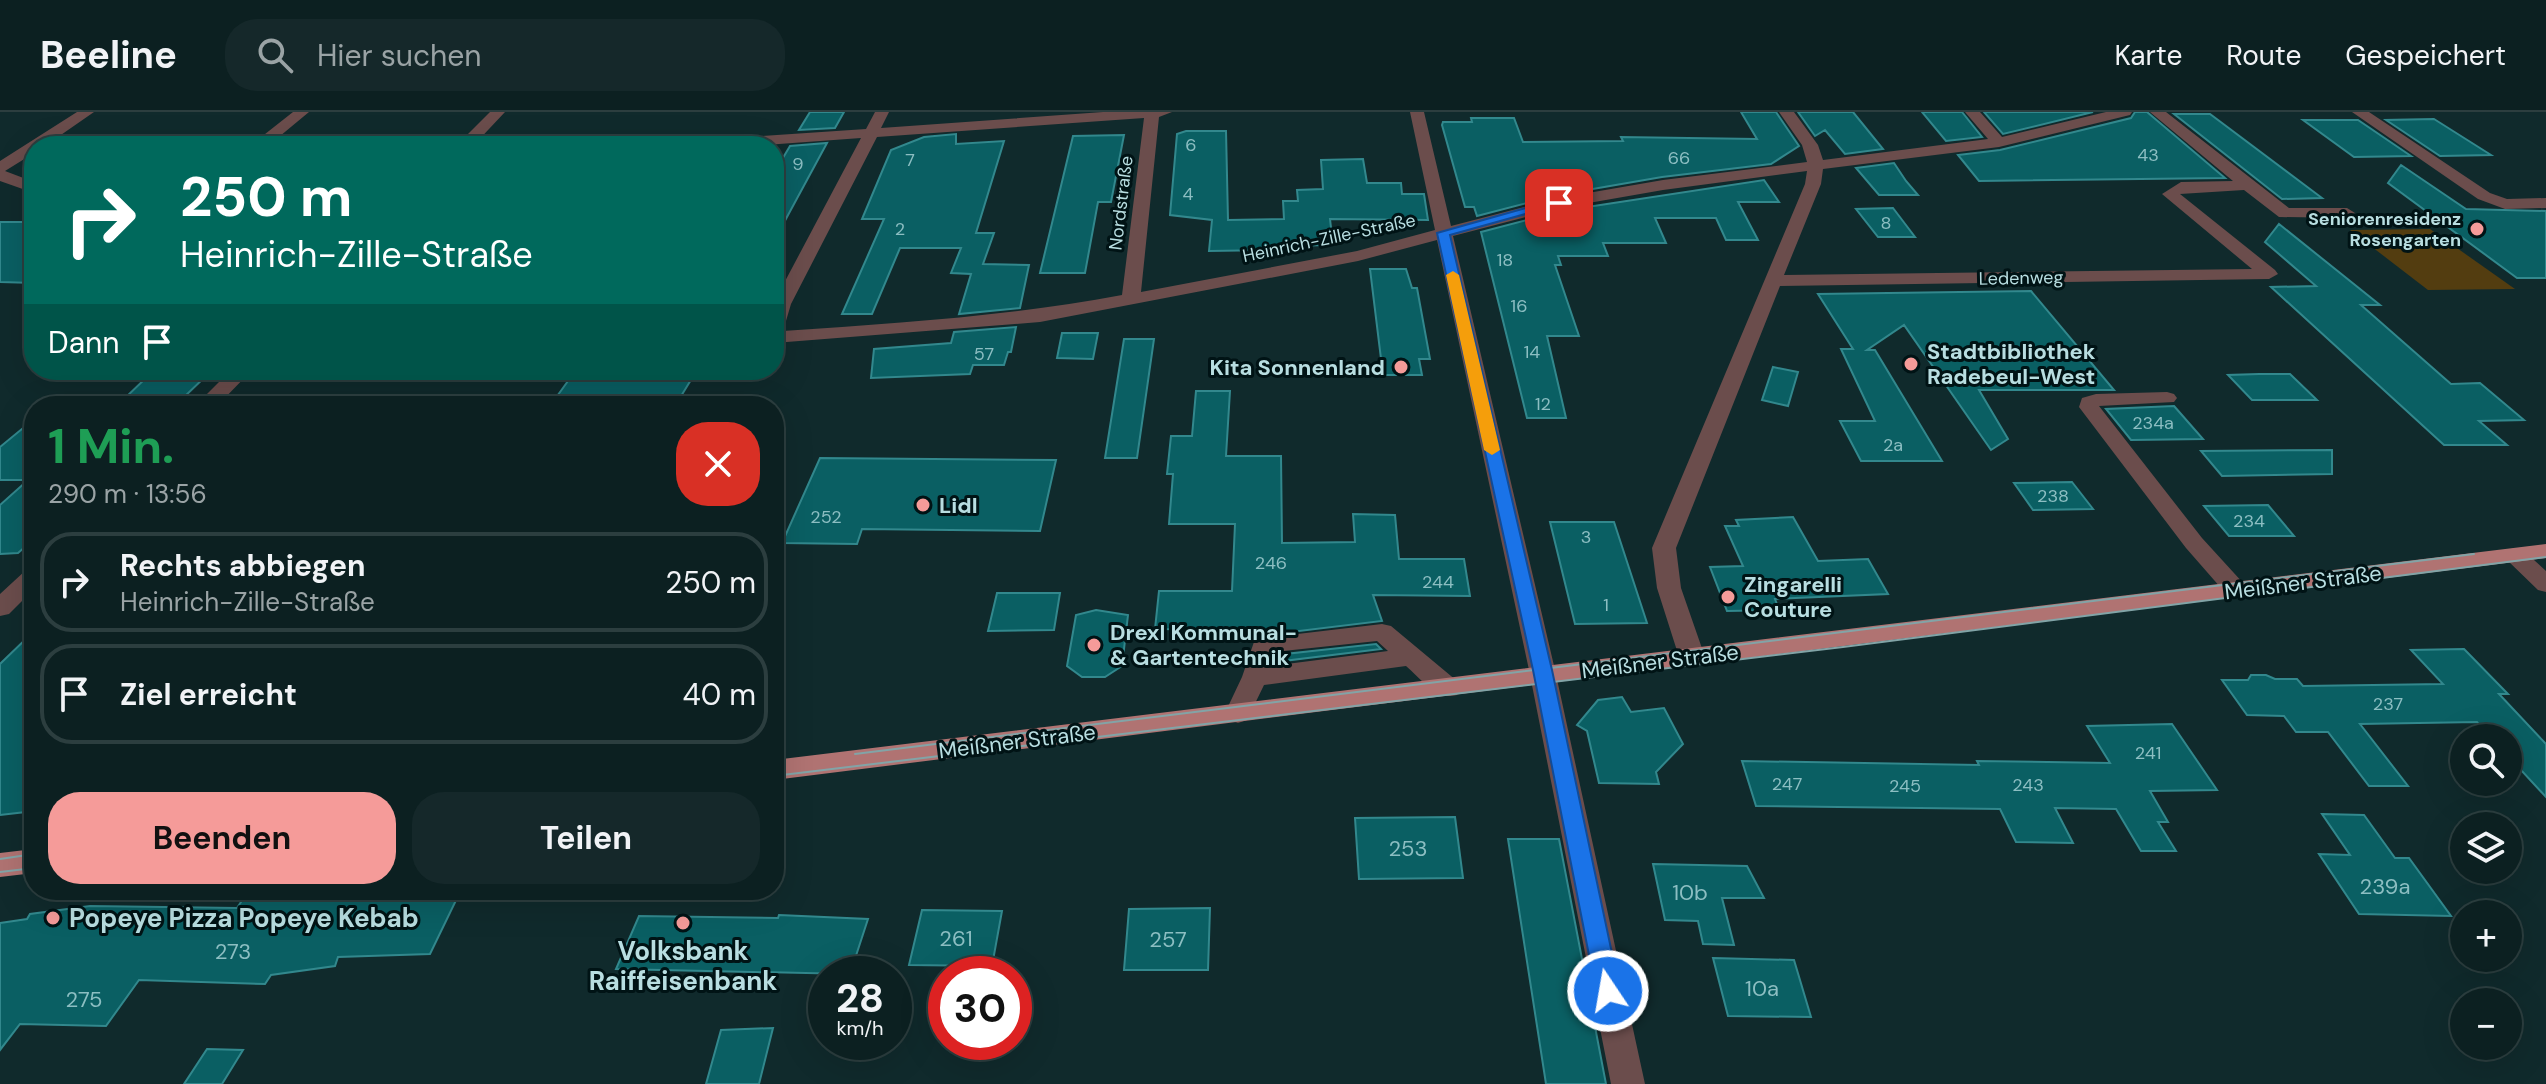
<!DOCTYPE html>
<html lang="de">
<head>
<meta charset="utf-8">
<style>
  body { margin:0; font-family:"DM Sans",sans-serif; background:#15282a; color:#f1f3f6; height:100vh; display:flex; flex-direction:column; font-size:30px; white-space:nowrap }
  * { box-sizing:border-box; margin:0 }
  p { font-size:26px; color:#9aa3a5 }
  .icon { flex:none; width:44px; height:44px; fill:none; stroke:currentColor; stroke-width:2; stroke-linecap:round; stroke-linejoin:round }
  .map { position:relative; flex:1; overflow:hidden }
  .sheet { position:absolute; left:24px; top:284px; width:760px; height:504px; display:flex; flex-direction:column; background:#0c2021; border-radius:32px; box-shadow:0 8px 32px #0002,0 0 0 2px #2c3e3f }
  .sheet>* { flex:none }
  .banner { position:absolute; left:24px; top:24px; width:760px; height:244px; border-radius:32px; box-shadow:0 8px 32px #0002,0 0 0 2px #2c3e3f; background:#00695c; color:#fff; overflow:hidden }
  .tools { position:absolute; left:2450px; top:612px; display:grid; gap:16px }
  .tools a { display:grid; place-items:center; width:72px; height:72px; border-radius:50%; background:#0c2021; box-shadow:0 8px 32px #0002,0 0 0 2px #2c3e3f; font-size:40px }
  .speed { position:absolute; left:808px; top:844px; display:flex; gap:16px; font-size:40px; font-weight:700; text-align:center }
  .speed>* { display:grid; place-content:center; width:104px; height:104px; border-radius:50%; background:#0c2021; box-shadow:0 8px 32px #0002,0 0 0 2px #2c3e3f; line-height:1 }
  .speed small { font-size:20px; font-weight:400 }
  .speed .limit { border:12px solid #d22; background:#fff; color:#111 }
  .pin { position:absolute; display:grid; place-items:center; width:68px; height:68px; color:#fff; margin:-34px; border-radius:16px; box-shadow:0 4px 12px #0006 }
  .me { position:absolute; width:88px; margin:-44px; rotate:348deg; stroke-linejoin:round; filter:drop-shadow(0 0 6px #0008) }
  .turn { display:flex; align-items:center; gap:28px; height:168px; padding:0 24px; font-size:36px }
  .turn .icon { width:104px; height:104px; stroke-width:2.5 }
  .turn b { display:block; font-size:56px; line-height:68px }
  .then { display:flex; align-items:center; height:76px; padding:0 24px; background:#0003; gap:16px; font-size:30px }
  .round { display:grid; place-items:center; flex:none; width:84px; height:84px; border-radius:32px; background:#15282a }
  .overview { display:flex; align-items:center; justify-content:space-between; height:136px; padding:0 24px }
  h1 { font-size:48px; font-weight:700; line-height:60px; color:#1e9e55 }
  .primary-button { display:flex; gap:16px; margin-top:auto; padding:16px 24px }
  .primary-button a { flex:1; height:92px; border-radius:32px; background:#f59b99; color:#111; font-size:32px; font-weight:700; line-height:92px; text-align:center }
  .primary-button a+a { background:#15282a; color:#f1f3f6 }
  ul { padding:0; list-style:none }
  li { display:flex; align-items:center; gap:24px; height:100px; margin:0 16px 12px; padding:0 8px; border:4px solid #2c3e3f; border-radius:32px }
  li div { flex:1 }
  li b { display:block; font-size:30px }
  li em { font-style:normal }
  header { display:flex; align-items:center; gap:48px; box-sizing:border-box; height:112px; padding:0 40px; background:#0c2021; border-bottom:2px solid #2c3e3f }
  header strong { font-size:38px }
  nav { display:flex; gap:44px; margin-inline-start:auto; font-size:28px }
  .search { width:560px; height:72px; background:#15282a; display:flex; align-items:center; gap:20px; box-sizing:border-box; padding:0 28px; border-radius:32px; color:#9aa3a5; font-size:30px }
  .map>svg:first-child { display:block }
  .green { fill:#533d10 }
  .building { fill:#0a5f63; stroke:#32888d; stroke-width:2 }
  .lines { fill:none; stroke-linecap:round; stroke-linejoin:round }
  .minor { fill:#6b4d4c; fill-rule:evenodd }
  .major { fill:#b07372; fill-rule:evenodd }
  .tram { stroke:#82a4a7; stroke-width:2 }
  .route { fill:#1a73e8; stroke:#114b97; stroke-width:2 }
  .slow { fill:#f59e0b }
  .poi-dot { fill:#f59b99; stroke:#001315; stroke-width:3 }
  .labels { text-anchor:middle; stroke-width:6; stroke-linejoin:round; paint-order:stroke }
  .number-label { font-size:18px; fill:#8cbec2 }
  .far-street-label { font-size:18px; fill:#b8dee1; stroke:#001315 }
  .far-poi-label { font-size:18px; font-weight:bold; fill:#b8dee1; stroke:#001315; text-anchor:end }
  .poi-label { font-size:22px; font-weight:bold; fill:#b8dee1; stroke:#001315; text-anchor:start }
  .street-label { font-size:22px; fill:#b8dee1; stroke:#001315 }
  .near-number-label { font-size:22px; fill:#8cbec2 }
  .near-poi-label { font-size:26px; font-weight:bold; fill:#b8dee1; stroke:#001315; text-anchor:start }
</style>
</head>
<body>
<header>
<strong>Beeline</strong>
<div class="search"><svg class="icon" aria-label="search" viewBox="0 0 24 24"><circle cx="10" cy="10" r="6"/><path d="M15 15l6 6"/></svg>Hier suchen</div>
<nav><a>Karte</a><a>Route</a><a>Gespeichert</a></nav>
</header>
<div class="map">
<svg width="2546" height="972" viewBox="0 0 2546 972">
  <rect width="100%" height="100%" fill="#102a2c"/>
  <path class="green" d="M2430,117L2515,177L2428,178L2350,118Z"/>
  <path class="building" d="M810,0H844L835,16L799,18Z
    M1741,0H1776L1799,34L1771,52L1662,65L1558,83L1477,104L1474,95H1465L1442,13L1443,10H1472L1471,6H1514L1523,30L1623,29L1621,25L1757,27Z
    M1798,0H1853L1883,37L1845,42L1825,18L1815,24Z
    M1922,0H1962L1982,25L1946,29Z
    M1984,0H2093L2003,22Z
    M2135,0H2147L2225,66L1979,69L1958,43L2000,38L2131,6Z
    M2174,2H2210L2322,86L2282,87Z
    M2434,7L2491,43L2440,44L2386,8Z
    M2303,8H2358L2411,44L2354,45Z
    M1186,19H1226L1228,108L1284,107L1283,89H1298L1297,78L1323,77L1321,48L1363,47L1367,71H1401L1402,82H1424L1428,108L1330,107L1333,133L1273,134V138L1209,139L1212,108L1170,103L1177,22Z
    M956,22V32L1004,29L976,121H994L983,152L1029,153L1020,196L959,202L971,162L951,161L961,136H900L872,202H842L884,107H862L891,38L924,25Z
    M1124,23L1111,90H1098L1085,161H1040L1073,24Z
    M827,31L774,129V61L790,34Z
    M1894,51L1906,69L1918,83H1879L1856,56Z
    M2401,53L2466,97L2546,99V166H2517L2388,71Z
    M1764,68L1779,90H1738L1758,128H1726L1716,106H1655L1666,131H1603L1608,144H1558L1561,153H1555L1579,224H1547L1566,306H1527L1481,120L1561,99Z
    M1893,96L1915,125H1878L1856,97Z
    M0,110H34V171L0,170Z
    M2279,112L2380,193H2361L2451,272L2480,271L2524,308L2479,309L2507,333H2444L2271,175L2316,174L2265,130Z
    M1370,157H1406L1412,176H1417L1430,247H1419L1422,263H1383Z
    M2031,179L2114,278H1979L2008,327L1991,338L1904,213L1867,238H1875L1942,349H1861L1840,309H1875L1841,237H1853L1818,182Z
    M1016,215L1011,240H1008L1004,253H973L970,262L871,266L874,237L951,231L954,220Z
    M1062,221H1098L1093,247L1057,246Z
    M1124,227H1154L1137,346H1105Z
    M1773,255L1798,260L1788,294L1762,288Z
    M641,258H697L675,294H550L568,269H633Z
    M150,262H208L181,288H123Z
    M2259,262H2290L2317,288H2252L2228,263Z
    M1196,279H1230L1226,344H1281L1282,431L1355,430L1353,402L1395,403L1399,447H1464L1470,484L1373,483L1382,509L1258,524L1256,518L1155,517L1159,479H1232L1235,412H1169L1173,362H1167L1171,324H1192Z
    M2174,294L2203,327L2131,328L2106,297Z
    M34,307V427L18,441L0,442V393L28,368H0V335Z
    M2332,338V362L2222,364L2201,339Z
    M820,346L1056,348L1040,419L862,417L857,432L782,431Z
    M2072,370L2093,397L2033,398L2014,371Z
    M2268,393L2294,424H2229L2204,394Z
    M1793,405L1818,449L1868,447L1888,482L1775,487L1779,498L1727,499L1710,455L1743,454L1725,414H1739L1736,408Z
    M1550,410H1614L1647,511L1575,512Z
    M997,481H1060L1054,518L988,519Z
    M1096,498L1128,503L1122,554L1105,565H1082L1067,554L1076,503Z
    M34,519V699L0,703V552Z
    M1376,532L1381,537L1275,550L1276,543Z
    M2464,537L2508,582H2499L2546,632V685L2508,644V626H2492L2477,610L2360,612L2408,674H2369L2328,620H2296L2284,604L2247,603L2222,568H2248L2251,563H2266L2275,567H2297L2303,574L2443,572L2411,538Z
    M1622,585L1631,600L1664,596L1683,632L1656,660L1659,672L1599,671L1587,619L1577,613L1598,588Z
    M2172,612L2217,678L2150,679L2168,710H2158L2176,739H2141L2116,697L2055,696L2073,731L2016,730L2000,697L1756,694L1742,649L1979,653L1977,649L2110,651L2087,614Z
    M2322,702L2364,703L2395,746H2409L2451,804L2359,802L2319,742L2350,743Z
    M1455,705L1463,766L1359,767L1355,706Z
    M1508,727H1559L1606,972H1546Z
    M1653,752L1747,754L1764,786H1722L1734,833L1703,832L1698,809L1665,808Z
    M290,778H461L430,842L338,845L335,854L271,863L265,872L139,868L106,914L20,912L0,938V811L27,807L30,802L90,794L237,796L245,784L287,783Z
    M1210,796L1208,858H1124L1129,797Z
    M922,798L1002,799L992,854L909,853Z
    M779,803L868,807L850,862L616,857L639,804L778,806Z
    M1713,846L1794,848L1811,905L1728,904Z
    M773,916L759,972H706L721,918Z
    M207,937L243,938L222,972H184Z"/>
  <g class="lines">
    <path class="minor" d="M77,0H94L45,34H34V41L5,59L34,70V81L0,69V49Z
      M293,0H309L268,34H250Z
      M490,0H505L473,34H456Z
      M875,0H889L881,16L1103,0H1172L1159,5L1141,180L1357,139L1435,118L1410,0H1424L1451,114L1559,86L1663,68L1807,50L1802,33L1779,0H1794L1818,33L1823,48L1988,27L1965,0H1980L2002,25L2106,0H2132L2130,3L1999,35L1823,57L1821,72L1784,163L2252,157L2162,82L2181,70L2233,69L2150,0H2166L2289,96H2347L2355,101L2347,106L2279,105L2244,78L2180,82L2275,158L2278,162L2269,167L1780,174L1676,436L1681,476L1705,545L1701,551L1692,554L1683,551L1679,545L1657,476L1652,436L1805,72L1807,59L1663,78L1560,96L1453,124L1555,558L1645,972H1611L1529,558L1437,128L1358,149L1040,210L774,231V190L861,26L750,34H678L686,29L866,17ZM1144,6L1122,183C1010,204 897,211 783,219L791,192L877,25Z
      M2352,0H2369L2490,81L2507,87L2546,86V96L2505,97L2478,87Z
      M231,258H252L217,294H195Z
      M2167,280L2174,282L2177,286L2174,290L2099,294L2202,426L2244,472L2248,478L2244,484H2228L2186,436L2079,295L2082,286L2096,282Z
      M2515,436L2523,438L2546,459V480L2538,478L2507,448L2503,443L2507,438Z
      M34,455V477L9,502L0,504V482L26,458Z
      M1382,512L1391,514L1457,569L1461,576L1457,583C1437,589 1421,567 1406,554L1264,573L1247,608L1238,611L1229,608L1225,601L1242,565L1255,527ZM1377,529L1388,539L1271,554L1274,540Z"/>
    <path class="major" d="M2546,432V446L774,668V648Z
      M34,737V761L0,765V741Z"/>
    <path class="tram" d="M855,642L2474,442
      M774,664L1843,535L2546,445
      M0,747L34,742
      M0,760L34,756"/>
  </g>
  <path class="route" d="M1554,88L1565,91L1450,123L1552,558L1620,879L1617,887L1608,890L1600,887L1596,879L1533,558L1437,121Z"/>
  <path class="slow" d="M1453,159L1459,163L1500,338L1492,343L1484,338L1446,163Z"/>
  <g class="poi-dot">
    <circle cx="2477" cy="117" r="8"/>
    <circle cx="1911" cy="252" r="8"/>
    <circle cx="1401" cy="255" r="8"/>
    <circle cx="923" cy="393" r="8"/>
    <circle cx="1728" cy="485" r="8"/>
    <circle cx="1094" cy="533" r="8"/>
    <circle cx="53" cy="806" r="8"/>
    <circle cx="683" cy="811" r="8"/>
  </g>
  <g class="labels">
    <g class="number-label">
      <text x="1191" y="39">6</text>
      <text x="2148" y="49">43</text>
      <text x="1679" y="52">66</text>
      <text x="910" y="54">7</text>
      <text x="798" y="58">9</text>
      <text x="1188" y="88">4</text>
      <text x="1886" y="117">8</text>
      <text x="900" y="123">2</text>
      <text x="1505" y="154">18</text>
      <text x="1519" y="200">16</text>
      <text x="1532" y="246">14</text>
      <text x="984" y="248">57</text>
      <text x="1543" y="298">12</text>
      <text x="2153" y="317">234a</text>
      <text x="1893" y="339">2a</text>
      <text x="2053" y="390">238</text>
      <text x="826" y="411">252</text>
      <text x="2249" y="415">234</text>
      <text x="1586" y="431">3</text>
      <text x="1271" y="457">246</text>
      <text x="1438" y="476">244</text>
      <text x="1606" y="499">1</text>
      <text x="2388" y="598">237</text>
      <text x="2148" y="647">241</text>
      <text x="1787" y="678">247</text>
      <text x="2028" y="679">243</text>
      <text x="1905" y="680">245</text>
    </g>
    <g class="far-street-label">
      <text transform="translate(1121 91) rotate(-83)" y="6">Nordstraße</text>
      <text transform="translate(1329 126) rotate(-12)" y="6">Heinrich-Zille-Straße</text>
      <text transform="translate(2021 166) rotate(-1)" y="6">Ledenweg</text>
    </g>
    <g class="far-poi-label">
      <text x="2461" y="113">Seniorenresidenz<tspan x="2461" dy="21">Rosengarten</tspan></text>
    </g>
    <g class="poi-label">
      <text x="1927" y="247">Stadtbibliothek<tspan x="1927" dy="25">Radebeul-West</tspan></text>
      <text x="1385" y="263" text-anchor="end">Kita Sonnenland</text>
      <text x="939" y="401">Lidl</text>
      <text x="1744" y="480">Zingarelli<tspan x="1744" dy="25">Couture</tspan></text>
      <text x="1110" y="528">Drexl Kommunal-<tspan x="1110" dy="25">&amp; Gartentechnik</tspan></text>
    </g>
    <g class="street-label">
      <text transform="translate(2303 470) rotate(-7)" y="8">Meißner Straße</text>
      <text transform="translate(1660 549) rotate(-7)" y="8">Meißner Straße</text>
      <text transform="translate(1017 629) rotate(-7)" y="8">Meißner Straße</text>
    </g>
    <g class="near-number-label">
      <text x="1408" y="744">253</text>
      <text x="2385" y="782">239a</text>
      <text x="1690" y="788">10b</text>
      <text x="956" y="834">261</text>
      <text x="1168" y="835">257</text>
      <text x="233" y="847">273</text>
      <text x="1762" y="884">10a</text>
      <text x="84" y="895">275</text>
    </g>
    <g class="near-poi-label">
      <text x="69" y="815">Popeye Pizza Popeye Kebab</text>
      <text x="683" y="848" text-anchor="middle">Volksbank<tspan x="683" dy="30">Raiffeisenbank</tspan></text>
    </g>
  </g>
</svg>
<div class="tools">
<a><svg class="icon" aria-label="search" viewBox="0 0 24 24"><circle cx="10" cy="10" r="6"/><path d="M15 15l6 6"/></svg></a>
<a><svg class="icon" aria-label="layers" viewBox="0 0 24 24"><path d="M12 4l9 5-9 5-9-5zM3 14l9 5 9-5"/></svg></a>
<a>+</a>
<a>−</a>
</div>
<div class="speed"><div>28<small>km/h</small></div><div class="limit">30</div></div>
<div class="pin" style="left:1559px;top:91px;background:#d93025"><svg class="icon" aria-label="arrive" viewBox="0 0 24 24"><path d="M6 21V4h12l-3 4 3 4H6"/></svg></div>
<svg class="me" style="left:1608px;top:879px" viewBox="-20 -20 40 40"><circle r="17" fill="#1a73e8" stroke="#fff" stroke-width="3"/><path d="M0-11L8 9 0 5-8 9z" fill="#fff"/></svg>
<div class="banner">
<div class="turn"><svg class="icon" aria-label="right" viewBox="0 0 24 24"><path d="M7 20v-9h11M14 6l5 5-5 5"/></svg><div><b>250 m</b>Heinrich-Zille-Straße</div></div>
<div class="then">Dann<svg class="icon" aria-label="arrive" viewBox="0 0 24 24"><path d="M6 21V4h12l-3 4 3 4H6"/></svg></div>
</div>
<section class="sheet">
<div class="overview"><div><h1>1 Min.</h1><p>290 m · 13:56</p></div><a class="round" style="background:#d93025;color:#fff"><svg class="icon" aria-label="close" viewBox="0 0 24 24"><path d="M6 6l12 12M18 6L6 18"/></svg></a></div>
<ul>
<li><svg class="icon" aria-label="right" viewBox="0 0 24 24"><path d="M7 20v-9h11M14 6l5 5-5 5"/></svg><div><b>Rechts abbiegen</b><p>Heinrich-Zille-Straße</p></div><em>250 m</em></li>
<li><svg class="icon" aria-label="arrive" viewBox="0 0 24 24"><path d="M6 21V4h12l-3 4 3 4H6"/></svg><div><b>Ziel erreicht</b></div><em>40 m</em></li>
</ul>
<div class="primary-button"><a>Beenden</a><a>Teilen</a></div>
</section>
</div>
</body>
</html>
